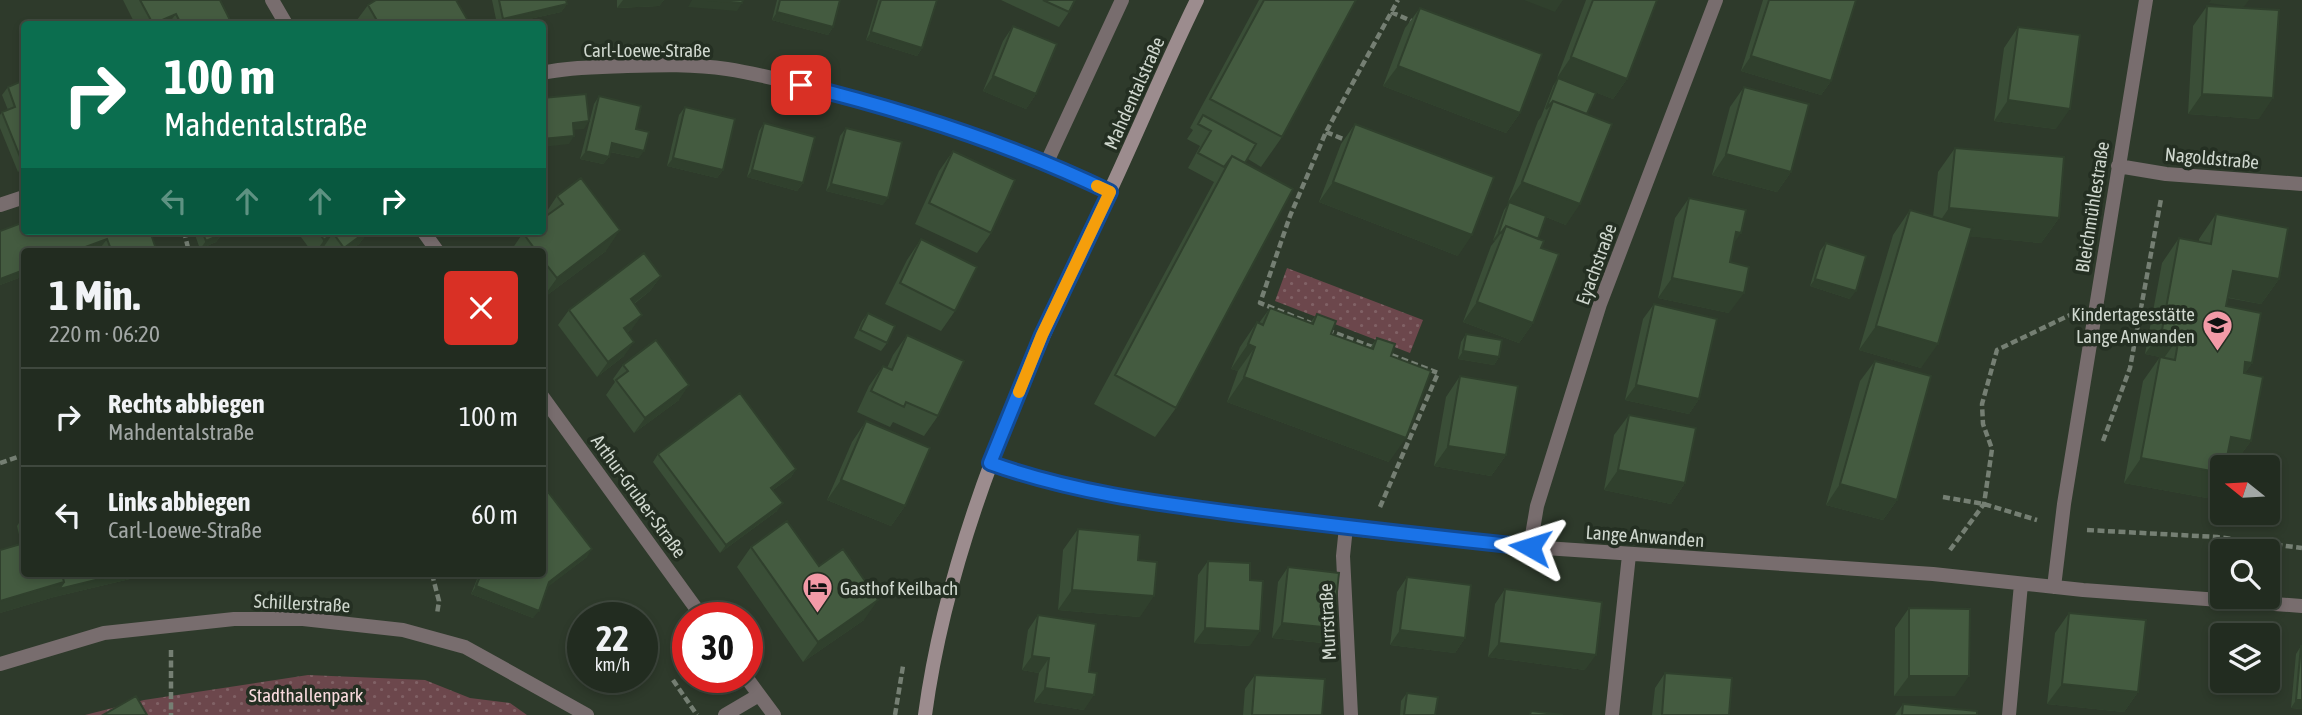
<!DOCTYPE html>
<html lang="de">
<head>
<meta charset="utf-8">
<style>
  body { margin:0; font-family:"Asap Condensed",sans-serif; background:#2a3429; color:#f1f3f6; height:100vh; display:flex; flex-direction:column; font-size:26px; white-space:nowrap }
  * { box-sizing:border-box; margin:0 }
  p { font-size:23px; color:#a2a7a5 }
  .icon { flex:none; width:38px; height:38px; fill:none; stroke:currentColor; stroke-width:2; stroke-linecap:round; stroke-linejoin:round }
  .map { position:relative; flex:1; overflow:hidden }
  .panel { position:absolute; left:21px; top:248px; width:525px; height:329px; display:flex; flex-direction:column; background:#222c20; border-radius:7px; box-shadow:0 4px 10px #0003,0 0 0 2px #3f483e }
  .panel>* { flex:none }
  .top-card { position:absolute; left:21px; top:21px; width:525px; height:214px; border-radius:7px; box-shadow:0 4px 10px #0003,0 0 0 2px #3f483e; background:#0b6e4f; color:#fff; overflow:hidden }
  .needle { width:46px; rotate:288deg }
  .controls { position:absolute; left:2210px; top:455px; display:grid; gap:14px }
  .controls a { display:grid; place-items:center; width:70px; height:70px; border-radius:7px; background:#222c20; box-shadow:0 4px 10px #0003,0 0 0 2px #3f483e; font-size:35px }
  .speed { position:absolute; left:567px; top:602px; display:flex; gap:14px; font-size:35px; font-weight:700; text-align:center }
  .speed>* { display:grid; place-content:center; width:91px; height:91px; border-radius:50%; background:#222c20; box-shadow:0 4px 10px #0003,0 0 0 2px #3f483e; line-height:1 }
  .speed small { font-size:18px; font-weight:400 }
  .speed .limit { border:10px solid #d22; background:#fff; color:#111 }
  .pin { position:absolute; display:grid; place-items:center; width:60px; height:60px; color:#fff; margin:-30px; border-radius:14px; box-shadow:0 4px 10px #0006 }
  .me { position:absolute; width:77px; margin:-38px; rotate:276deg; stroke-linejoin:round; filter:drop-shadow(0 0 5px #0008) }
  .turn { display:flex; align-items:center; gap:24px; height:147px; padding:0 28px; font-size:32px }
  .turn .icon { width:91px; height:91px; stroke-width:2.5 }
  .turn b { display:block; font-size:49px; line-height:60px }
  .lanes { display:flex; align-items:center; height:66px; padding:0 28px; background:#0003; justify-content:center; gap:35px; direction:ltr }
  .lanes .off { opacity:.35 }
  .round { display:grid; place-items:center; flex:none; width:74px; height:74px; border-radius:7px; background:#2a3429 }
  .headline { display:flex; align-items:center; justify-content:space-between; height:119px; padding:0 28px }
  h1 { font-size:42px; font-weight:700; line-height:52px }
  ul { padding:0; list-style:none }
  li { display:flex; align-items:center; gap:21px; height:98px; padding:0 28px; border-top:2px solid #3f483e }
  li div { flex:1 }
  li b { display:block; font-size:26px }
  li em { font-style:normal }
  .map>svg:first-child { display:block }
  .park { fill:url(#park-dots) }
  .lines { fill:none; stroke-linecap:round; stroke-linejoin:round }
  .path { stroke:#757f73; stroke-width:4.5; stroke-dasharray:7 3.5; stroke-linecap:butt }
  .minor { stroke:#786d6e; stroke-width:14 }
  .tertiary { stroke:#786d6e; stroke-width:14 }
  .secondary { stroke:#9c8c8e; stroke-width:14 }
  .wall { fill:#3a4e37 }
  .shaded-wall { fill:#30402d }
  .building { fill:#445b40; stroke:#30402d; stroke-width:2 }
  .route-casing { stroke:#114b97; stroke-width:18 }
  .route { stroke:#1a73e8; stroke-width:12 }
  .slow { stroke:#f59e0b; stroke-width:12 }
  .labels { text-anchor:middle; stroke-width:7; stroke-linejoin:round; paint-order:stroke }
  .street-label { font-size:19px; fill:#cfd7ce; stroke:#242f22 }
  .poi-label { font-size:19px; fill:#cfd7ce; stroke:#242f22; text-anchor:end }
  .park-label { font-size:19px; fill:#f9dbde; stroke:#242f22 }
</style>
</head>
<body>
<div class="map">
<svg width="2302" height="715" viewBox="0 0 2302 715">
  <defs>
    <pattern id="park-dots" width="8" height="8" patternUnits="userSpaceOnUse" patternTransform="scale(1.75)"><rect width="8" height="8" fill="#6c474c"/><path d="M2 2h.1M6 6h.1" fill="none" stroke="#806165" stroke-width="1.8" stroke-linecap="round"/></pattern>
  </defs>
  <rect width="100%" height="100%" fill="#2e3a2b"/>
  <path class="park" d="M1287,268L1423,320L1410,353L1275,301Z
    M308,675L425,680L470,698L510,703L527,715H85L144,700Z"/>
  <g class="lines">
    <path class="path" d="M1391,12L1416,23
      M1326,132L1348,141
      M184,231L189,252
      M1313,324L1260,303L1290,216L1326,132L1398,0
      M1327,330L1375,348
      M2103,441L2130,368L2161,199
      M0,463L24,455
      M1943,497L1984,504L2037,520
      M1380,507L1438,373L1386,353
      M2087,530L2217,537L2302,548
      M1950,550L1984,504L1992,449L1983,424L1982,404L1997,350L2070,315
      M432,574L439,601L437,614
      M171,650V715
      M673,680L697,715
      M895,715L903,666"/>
    <path class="minor" d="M542,73C569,67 600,67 627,66C660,65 694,64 727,69C759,74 790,82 821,90C920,114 1018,148 1110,192
      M1046,164L1122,0
      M2118,166L2166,174L2302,184
      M0,205L24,197
      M990,463L1052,482L1142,501L1370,531L1530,547L1933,574L2083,590L2302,606
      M1346,527L1343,556L1351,715
      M1530,547L1537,506L1600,304L1716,0
      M2054,587L2064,504L2146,0
      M1612,715L1629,555
      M2009,715L2021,584"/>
    <path class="tertiary" d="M272,0L286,24
      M423,231L438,252
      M542,396L703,618
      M0,664L104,633L234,619H303L403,630L465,647L587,715
      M746,677L774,715
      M725,715L759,695"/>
    <path class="secondary" d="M925,715C950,529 1031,361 1109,193C1139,129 1166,63 1197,0"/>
  </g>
  <path class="wall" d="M123,0H220L232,24H135Z
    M492,0H566L567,4L561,12L507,24H497Z
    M617,0H664L659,6L617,8Z
    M777,0H840L833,27L828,35L772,20Z
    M878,0H937L922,48L917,56L866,40Z
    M1001,0H1075L1069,12L1059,27Z
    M1259,0H1356L1282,137L1261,167L1248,159L1245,163L1176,408L1155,437L1094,404L1214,182L1188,168L1200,146L1187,139L1193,130L1190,128Z
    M1586,0H1657L1627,79L1613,99L1569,82L1587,114L1566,225L1546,217L1538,239L1541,248L1533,323L1519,343L1463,322L1491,246L1495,241L1493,240L1504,210L1509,203L1508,202L1538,121L1541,117L1553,86L1558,78H1557Z
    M1763,0H1856L1831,81L1821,95L1741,71Z
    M368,5L470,24H354Z
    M2207,6L2259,119L2188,114L2193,26Z
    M1420,8L1520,113L1506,133L1383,86L1405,28Z
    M1013,26L1036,94L1026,109L983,91L1003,41Z
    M2018,27L2056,129L1994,121L2004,48Z
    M24,80V169L18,172L0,128V115L2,112L8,110L2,95L8,87Z
    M1744,87L1791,172L1777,192L1712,175L1730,107Z
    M599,96L636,129L639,158L610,152L609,157L603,164L580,159L594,104Z
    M685,107L723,170L717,178L667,166L679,115Z
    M764,123L803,183L797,191L747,177L759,131Z
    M1355,124L1458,256L1319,202L1341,144Z
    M846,128L883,205L826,191L840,136Z
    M1955,148L2059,218L2041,243L1969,236L1921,368L1859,350L1893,235L1910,210L1933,217L1938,172Z
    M953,151L991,233L977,253L915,224L939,171Z
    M557,196L606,251L542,299V252H510L523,233L544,218L543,217Z
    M1689,198L1734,243L1730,262L1729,313L1658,298L1675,218Z
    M2216,214L2279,279L2261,304L2228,298L2226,306L2252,363L2245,373L2251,441L2233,465L2226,464L2207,498L2124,483L2143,381L2160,357L2145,354L2162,263L2179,238L2199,242V239Z
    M0,231L150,232L157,252H103L101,247L87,252H24V276L0,285Z
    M195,231H220L222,234L216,242L200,249L194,232Z
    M300,231H369L359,244L348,252H326L323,248L317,252H312L298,233Z
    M921,239L955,311L941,331L885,304L907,260Z
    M1826,243L1850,299L1810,286L1820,251Z
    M661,276L650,291L634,304L632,329L628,332L624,356L597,377L558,325L569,310Z
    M1654,304L1699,399L1689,414L1625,400L1643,319Z
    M1270,308L1310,323L1317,314L1331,334L1370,348L1377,338L1391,356L1389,462L1227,402L1238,371L1231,369L1240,347L1257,322L1259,323Z
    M868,313L887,343L881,351L854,338L862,321Z
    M1466,334L1499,357L1494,365L1458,359L1461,342Z
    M907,335L938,416L924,436L893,422L890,427L857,412L869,386L883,366L887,368L893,355Z
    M1875,361L1897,500L1883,520L1826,505L1860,381Z
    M623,365L679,400L634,433L606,395L615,382L613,379Z
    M1460,376L1506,455L1491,476L1434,466L1446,397Z
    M1629,415L1685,483L1671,504L1604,490L1614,435Z
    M866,421L905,506L891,526L827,500L852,442Z
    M658,454L796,469L791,477L773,490L777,511L720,553L653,462Z
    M24,515V574H151L54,597L0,613V550L21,543L17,526Z
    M1078,529L1138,560L1140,617L1058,610L1063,550Z
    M751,547L819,566L864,620L803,662L737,567Z
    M587,557L547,587L533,618L471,594L479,574H498L501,575V574H542Z
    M1208,561L1250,646L1194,643L1198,575Z
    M1288,567L1333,628L1323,643L1272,638L1278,582Z
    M1407,577L1465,638L1455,653L1390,645L1397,592Z
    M1505,589L1585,670L1488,657L1495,604Z
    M1909,608L1955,696H1894L1895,628Z
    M2069,613L2138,692L2124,712L2047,704L2055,633Z
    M1038,615L1089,672L1084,710L1034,702L1039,673L1022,670L1028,630Z
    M2301,646H2302V709L2291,708L2296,654Z
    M1665,673L1729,715H1652L1655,688Z
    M1255,675L1322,715H1243L1245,689Z
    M1407,693L1435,715H1400L1401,701Z
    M1903,704L1977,715H1895Z"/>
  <path class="shaded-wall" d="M623,0H664L659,6L617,8Z
    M692,0H707L742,3L737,11L688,7Z
    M1524,0H1563L1555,12Z
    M2211,0H2249L2243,8L2209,3Z
    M567,4L561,12L507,24H499L503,19Z
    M777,12L833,27L828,35L772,20Z
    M176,14L168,24H155Z
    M871,32L922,48L917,56L866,40Z
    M1751,56L1831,81L1821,95L1741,71Z
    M1571,57L1627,79L1613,99L1557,78Z
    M1398,66L1520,113L1506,133L1383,86Z
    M993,76L1036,94L1026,109L983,91Z
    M2202,94L2273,98L2259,119L2188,114Z
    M2008,100L2070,109L2056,129L1994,121Z
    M589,121L584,129L568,130L573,123Z
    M574,136L569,144L542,147V139Z
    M612,143L644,151L639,158L606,151Z
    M586,151L609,157L603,164L580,159Z
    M1726,154L1791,172L1777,192L1712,175Z
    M673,158L723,170L717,178L667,166Z
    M23,164H24V169L18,172Z
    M752,170L803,183L797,191L747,177Z
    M1333,182L1472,235L1458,256L1319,202Z
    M1522,182L1580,204L1566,225L1508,202Z
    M831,184L888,198L883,205L826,191Z
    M1949,208L2059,218L2041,243L1932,233Z
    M620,230L606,251L542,299L557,278Z
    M367,231H369L359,244L348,252H341L344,248Z
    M1499,232L1501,233L1495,241L1493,240Z
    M1736,232L1741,233L1727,253Z
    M333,233L323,248L316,252L324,240Z
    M222,234L216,242L200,249L206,241Z
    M107,239L101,247L87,252H72Z
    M24,270V276L0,285V279Z
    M2233,271L2279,279L2261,304L2216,295Z
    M661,276L650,291L620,314L631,299Z
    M1672,278L1744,293L1729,313L1658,298Z
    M1815,279L1856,291L1850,299L1810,286Z
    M1477,302L1533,323L1519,343L1463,322Z
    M642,315L632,329L614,343L624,328Z
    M1876,326L1938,344L1921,368L1859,350Z
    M2162,330L2185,334L2178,344L2179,337L2164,358L2145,354Z
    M634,342L624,356L597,377L608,362Z
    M1248,344L1255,347L1238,371L1231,369Z
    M1463,351L1499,357L1494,365L1458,359Z
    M2245,362L2252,363L2235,388Z
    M1244,377L1406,438L1389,462L1227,402Z
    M689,385L679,400L634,433L645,418Z
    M1636,385L1699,399L1689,414L1625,400Z
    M2231,437L2251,441L2233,465L2213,461Z
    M1448,446L1506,455L1491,476L1434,466Z
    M2141,458L2222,473V475L2207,498L2124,483Z
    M796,469L791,477L766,495L771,488Z
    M1618,470L1685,483L1671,504L1604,490Z
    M841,480L905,506L891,526L827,500Z
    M1840,484L1897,500L1883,520L1826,505Z
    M783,503L777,511L720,553L726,545Z
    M592,549L587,557L544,590L549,582Z
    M117,574H151L54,597L0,613V601L64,582L116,575Z
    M476,586L539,611L533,618L471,594Z
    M1072,590L1154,596L1140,617L1058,610Z
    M878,600L864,620L803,662L818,642Z
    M1282,623L1333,628L1323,643L1272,638Z
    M1205,628L1260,631L1250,646L1194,643Z
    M1400,630L1465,638L1455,653L1390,645Z
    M1499,643L1596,655L1585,670L1488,657Z
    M1032,656L1049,658L1039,673L1022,670Z
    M1909,676H1969L1955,696H1894Z
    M2062,684L2138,692L2124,712L2047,704Z
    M1045,688L1094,695L1084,710L1034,702Z
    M2296,700H2302V709L2291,708Z"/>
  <path class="building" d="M140,0H220L232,24H181L176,14L153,24Z
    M376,0H456L470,24H379L368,5Z
    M499,0H566L567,4L503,19Z
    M707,0H743L742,3Z
    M780,0H840L833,27L777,12Z
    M881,0H937L922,48L871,32Z
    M1043,0H1075L1069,12Z
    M1264,0H1356L1282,137L1210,99Z
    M1593,0H1657L1627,79L1571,57Z
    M1769,0H1856L1831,81L1751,56Z
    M2207,6L2279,10L2273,98L2202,94Z
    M1420,8L1542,54L1520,113L1398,66Z
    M1013,26L1057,44L1036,94L993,76Z
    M2018,27L2080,35L2070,109L2008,100Z
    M1558,78L1596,93L1587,114L1553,101L1546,109Z
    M24,80V164H23L2,112L15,107L8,87Z
    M1744,87L1809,104L1791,172L1726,154Z
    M586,94L589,121L573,123L574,136L542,139V98Z
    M599,96L641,106L636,129L649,132L644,151L612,143L609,157L586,151Z
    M1553,101L1612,124L1580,204L1522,182Z
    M685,107L735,119L723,170L673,158Z
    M1203,115L1256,144L1245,163L1232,156L1224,167L1198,153L1211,131L1198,124Z
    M764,123L815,137L803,183L752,170Z
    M1355,124L1494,177L1472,235L1333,182Z
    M846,128L902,142L888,198L831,184Z
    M542,148L546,154L542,156Z
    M1955,148L2064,157L2059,218L1949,208Z
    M953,151L1015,180L991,233L929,203Z
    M1232,156L1293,189L1176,408L1115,375Z
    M581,178L620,230L557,278L542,259V252H537L523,233L526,231H542V219L563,204L557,196Z
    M1689,198L1746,210L1741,233L1736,232L1730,262L1749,267L1744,293L1672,278Z
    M1509,202L1546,216L1538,239L1506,226L1501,233L1499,232Z
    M1910,210L1972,228L1938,344L1876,326Z
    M2216,214L2288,228L2279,279L2233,271L2226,306L2261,313L2252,363L2245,362L2244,373L2263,377L2251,441L2231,437L2225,467H2222V473L2141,458L2160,357L2175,360L2179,337L2184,338L2185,334L2162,330L2179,238L2211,244Z
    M24,222V231H150L157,252H112L107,239L72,252H24V270L0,279V231Z
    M1506,226L1544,241L1541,248L1559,254L1533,323L1477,302Z
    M202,231H220L222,234L206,241Z
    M318,231H367L344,248L333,233L324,240Z
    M921,239L977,267L955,311L900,283Z
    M1826,243L1866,256L1856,291L1815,279Z
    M644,253L661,276L631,299L642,315L624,328L634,342L608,362L569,310Z
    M1654,304L1717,319L1699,399L1636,385Z
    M1270,308L1313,324L1317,314L1336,321L1331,334L1373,349L1377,338L1395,344L1391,356L1431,371L1406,438L1244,377L1255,347L1248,344L1257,322L1263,325Z
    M868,313L895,326L887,343L860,330Z
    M1466,334L1502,340L1499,357L1463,351Z
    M907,335L964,361L938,416L906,402L904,407L871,391L883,366L892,370Z
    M656,340L689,385L645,418L616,380L628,371L623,365Z
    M1875,361L1931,376L1897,500L1840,484Z
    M1460,376L1518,386L1506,455L1448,446Z
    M740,393L796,469L771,488L783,503L726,545L658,454Z
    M1629,415L1696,428L1685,483L1618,470Z
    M866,421L930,448L905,506L841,480Z
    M548,492L592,549L549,582L539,611L476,586L481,574H498L503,576L504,574H542V496Z
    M787,521L819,566L843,549L878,600L818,642L751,547Z
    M1078,529L1140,535L1138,560L1157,562L1154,596L1072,590Z
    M24,543V574H62L64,582L0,601V550Z
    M1208,561L1250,563V580L1263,581L1260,631L1205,628Z
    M1288,567L1339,573L1333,628L1282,623Z
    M62,574H116V575L59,589L64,582Z
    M1407,577L1471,585L1465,638L1400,630Z
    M1505,589L1602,602L1596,655L1499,643Z
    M1909,608L1970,609L1969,676H1909Z
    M2069,613L2146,620L2138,692L2062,684Z
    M1038,615L1096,624L1089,672L1097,673L1094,695L1045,688L1049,658L1032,656Z
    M2301,646H2302V700H2296Z
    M1665,673L1732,678L1729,715H1662Z
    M1255,675L1325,679L1322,715H1252Z
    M1407,693L1438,697L1435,715H1404Z
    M136,696L147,715H103Z
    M1903,704L1977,711V715H1902Z
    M1531,711L1563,715H1530Z"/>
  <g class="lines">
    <defs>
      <path id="route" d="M801,85C907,111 1011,144 1110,192L1042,335L990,463C1071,492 1155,503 1240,514C1337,526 1433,537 1530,547"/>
    </defs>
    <use href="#route" class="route-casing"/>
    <use href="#route" class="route"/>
    <path class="slow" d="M1019,392L1042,335L1110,192L1097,186"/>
  </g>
  <defs>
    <symbol id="school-pin" viewBox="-11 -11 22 30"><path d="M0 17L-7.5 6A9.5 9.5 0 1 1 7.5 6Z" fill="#f39aa7" stroke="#242f22"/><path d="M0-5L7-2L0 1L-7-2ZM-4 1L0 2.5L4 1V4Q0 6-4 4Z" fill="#111"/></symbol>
    <symbol id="hotel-pin" viewBox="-11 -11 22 30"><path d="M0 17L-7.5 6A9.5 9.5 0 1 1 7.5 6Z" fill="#f39aa7" stroke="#242f22"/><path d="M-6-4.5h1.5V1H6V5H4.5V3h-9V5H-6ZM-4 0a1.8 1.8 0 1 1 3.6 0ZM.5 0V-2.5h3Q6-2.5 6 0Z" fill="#111"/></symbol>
  </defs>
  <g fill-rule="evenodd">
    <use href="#school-pin" x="2200" y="308" width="35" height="47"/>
    <use href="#hotel-pin" x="800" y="570" width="35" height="47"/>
  </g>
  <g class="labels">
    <g class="street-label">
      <text x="647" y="57">Carl-Loewe-Straße</text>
      <text transform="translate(1134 93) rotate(-66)" y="7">Mahdentalstraße</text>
      <text transform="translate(2212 158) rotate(5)" y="7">Nagoldstraße</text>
      <text transform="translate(2092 207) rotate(-81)" y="7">Bleichmühlestraße</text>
      <text transform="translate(1596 264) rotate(-70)" y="7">Eyachstraße</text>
      <text transform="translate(639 496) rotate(54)" y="7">Arthur-Gruber-Straße</text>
      <text transform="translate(1645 536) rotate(4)" y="7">Lange Anwanden</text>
      <text transform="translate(302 603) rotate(3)" y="7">Schillerstraße</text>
      <text transform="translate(1327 622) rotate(-93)" y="7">Murrstraße</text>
    </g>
    <g class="poi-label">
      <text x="2195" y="321">Kindertagesstätte<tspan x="2195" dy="22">Lange Anwanden</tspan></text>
      <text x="840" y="595" text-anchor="start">Gasthof Keilbach</text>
    </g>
    <g class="park-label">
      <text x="306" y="702">Stadthallenpark</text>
    </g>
  </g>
</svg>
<div class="controls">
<a><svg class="needle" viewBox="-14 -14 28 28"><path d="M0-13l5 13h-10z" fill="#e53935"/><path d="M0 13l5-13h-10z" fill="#a2a7a5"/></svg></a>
<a><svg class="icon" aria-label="search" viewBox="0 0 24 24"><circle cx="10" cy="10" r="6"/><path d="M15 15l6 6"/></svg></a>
<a><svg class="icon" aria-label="layers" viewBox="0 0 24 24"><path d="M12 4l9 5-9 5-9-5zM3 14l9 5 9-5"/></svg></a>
</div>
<div class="speed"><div>22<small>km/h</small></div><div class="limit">30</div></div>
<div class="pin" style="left:801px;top:85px;background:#d93025"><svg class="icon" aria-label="arrive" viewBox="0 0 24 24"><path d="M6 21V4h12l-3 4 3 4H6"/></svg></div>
<svg class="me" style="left:1530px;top:547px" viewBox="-20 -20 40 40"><path d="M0-17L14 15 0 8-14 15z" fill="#1a73e8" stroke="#fff" stroke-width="4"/></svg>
<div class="top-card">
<div class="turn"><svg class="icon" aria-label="right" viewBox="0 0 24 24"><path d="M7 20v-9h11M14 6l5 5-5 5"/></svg><div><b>100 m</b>Mahdentalstraße</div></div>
<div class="lanes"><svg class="icon off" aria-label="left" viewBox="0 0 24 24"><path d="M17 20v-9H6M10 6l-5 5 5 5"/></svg><svg class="icon off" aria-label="ahead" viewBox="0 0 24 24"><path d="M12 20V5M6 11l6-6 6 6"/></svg><svg class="icon off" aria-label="ahead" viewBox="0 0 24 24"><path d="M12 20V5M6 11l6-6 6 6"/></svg><svg class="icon" aria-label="right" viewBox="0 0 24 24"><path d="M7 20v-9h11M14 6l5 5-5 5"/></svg></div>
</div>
<section class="panel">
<div class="headline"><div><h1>1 Min.</h1><p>220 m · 06:20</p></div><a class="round" style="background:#d93025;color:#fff"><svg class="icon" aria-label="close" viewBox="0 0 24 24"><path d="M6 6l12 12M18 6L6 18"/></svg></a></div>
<ul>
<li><svg class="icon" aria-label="right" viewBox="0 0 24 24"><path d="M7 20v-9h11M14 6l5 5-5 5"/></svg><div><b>Rechts abbiegen</b><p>Mahdentalstraße</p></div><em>100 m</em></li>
<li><svg class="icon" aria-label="left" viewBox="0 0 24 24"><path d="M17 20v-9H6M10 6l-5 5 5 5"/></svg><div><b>Links abbiegen</b><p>Carl-Loewe-Straße</p></div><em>60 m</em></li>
</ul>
</section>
</div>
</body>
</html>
